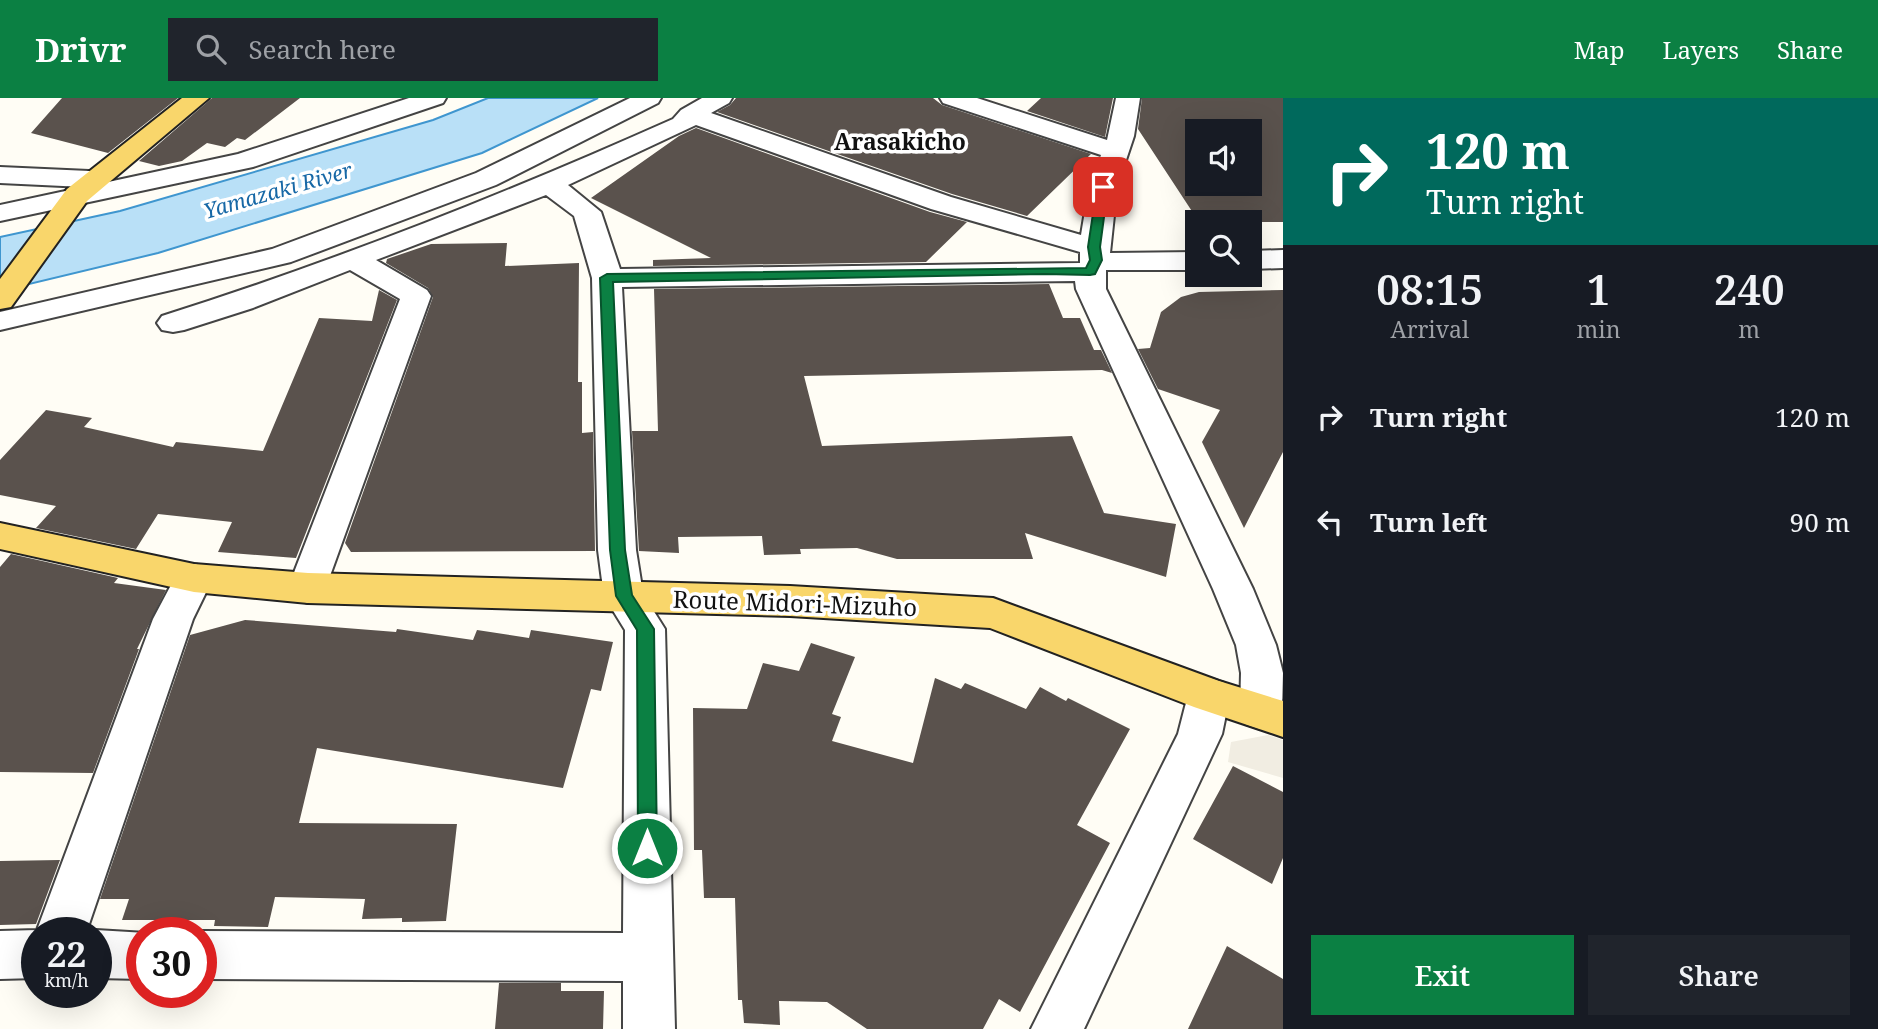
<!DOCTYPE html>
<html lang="en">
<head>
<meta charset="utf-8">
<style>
  body { margin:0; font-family:"Noto Serif",serif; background:#20242c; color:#f1f3f6; height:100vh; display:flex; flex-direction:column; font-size:26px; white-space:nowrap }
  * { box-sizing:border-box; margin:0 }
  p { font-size:23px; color:#9ea1a6 }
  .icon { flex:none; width:38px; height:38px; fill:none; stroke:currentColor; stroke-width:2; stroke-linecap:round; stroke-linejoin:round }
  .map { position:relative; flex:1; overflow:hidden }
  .panel { display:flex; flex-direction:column; background:#171b24; width:595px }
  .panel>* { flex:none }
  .top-card { background:#00695c; color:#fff; overflow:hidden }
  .buttons { position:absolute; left:1185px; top:21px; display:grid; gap:14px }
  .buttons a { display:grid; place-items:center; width:77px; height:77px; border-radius:0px; background:#171b24; box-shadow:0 7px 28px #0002; font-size:35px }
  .speed { position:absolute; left:21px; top:819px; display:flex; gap:14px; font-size:35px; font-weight:700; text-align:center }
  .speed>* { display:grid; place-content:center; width:91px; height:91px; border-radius:50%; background:#171b24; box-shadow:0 7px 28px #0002; line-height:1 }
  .speed small { font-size:18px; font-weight:400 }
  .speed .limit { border:10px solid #d22; background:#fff; color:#111 }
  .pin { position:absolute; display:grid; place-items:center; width:60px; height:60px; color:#fff; margin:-30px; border-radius:14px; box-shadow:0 4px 10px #0006 }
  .me { position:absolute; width:77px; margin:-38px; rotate:0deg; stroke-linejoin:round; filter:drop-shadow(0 0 5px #0008) }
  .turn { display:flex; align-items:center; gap:24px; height:147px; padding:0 28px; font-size:32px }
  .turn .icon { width:91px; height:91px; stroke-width:2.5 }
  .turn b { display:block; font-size:49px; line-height:60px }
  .eta { display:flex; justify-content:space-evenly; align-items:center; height:119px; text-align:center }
  .eta b { font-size:42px; font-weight:600; line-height:49px }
  .button { display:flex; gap:14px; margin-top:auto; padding:14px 28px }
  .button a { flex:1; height:80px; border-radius:0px; background:#0b8043; color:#fff; font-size:28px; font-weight:600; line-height:80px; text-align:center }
  .button a+a { background:#20242c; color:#f1f3f6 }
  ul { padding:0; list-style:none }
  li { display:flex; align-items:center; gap:21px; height:105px; padding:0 28px }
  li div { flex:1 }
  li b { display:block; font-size:26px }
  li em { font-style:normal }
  header { display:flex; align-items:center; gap:42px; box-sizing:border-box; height:98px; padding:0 35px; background:#0b8043; color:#fff }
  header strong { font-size:33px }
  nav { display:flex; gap:38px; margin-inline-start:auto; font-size:24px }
  .search { width:490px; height:63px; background:#20242c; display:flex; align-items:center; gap:18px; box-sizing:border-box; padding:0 24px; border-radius:0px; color:#9ea1a6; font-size:26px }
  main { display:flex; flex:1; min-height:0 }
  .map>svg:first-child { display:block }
  .plaza { fill:#f1ede2 }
  .water { fill:#b9e0f7; stroke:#3f96cf; stroke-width:2 }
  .building { fill:#5a524d; fill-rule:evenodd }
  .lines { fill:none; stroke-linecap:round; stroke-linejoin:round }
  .minor-casing { stroke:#444; stroke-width:4 }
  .major-casing { stroke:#222; stroke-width:4 }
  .minor { fill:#fff; fill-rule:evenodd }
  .major { fill:#f9d66b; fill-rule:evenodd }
  .route { fill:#0b8043; stroke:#07532c; stroke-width:2 }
  .labels { text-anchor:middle; stroke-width:7; stroke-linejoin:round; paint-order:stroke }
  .far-water-label { font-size:21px; font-style:italic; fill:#1768a6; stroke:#fff }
  .far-quarter-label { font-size:23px; font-weight:bold; fill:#111; stroke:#fff }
  .street-label { font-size:24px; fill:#111; stroke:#fff }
</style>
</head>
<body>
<header>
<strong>Drivr</strong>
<div class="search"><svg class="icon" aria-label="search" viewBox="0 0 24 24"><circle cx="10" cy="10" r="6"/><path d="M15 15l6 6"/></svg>Search here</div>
<nav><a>Map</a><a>Layers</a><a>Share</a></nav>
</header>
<main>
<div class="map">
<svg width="1283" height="931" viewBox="0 0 1283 931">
  <rect width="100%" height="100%" fill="#fffdf5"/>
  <path class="plaza" d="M1268,637L1283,642V680L1228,664L1231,644Z"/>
  <path class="water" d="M488,0H598L482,55L158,155L0,193V139L120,113L433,22Z"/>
  <path class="building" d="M62,0H178L108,55L31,35Z
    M212,0H300L245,42L237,40L225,49L207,45L182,63L159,68L139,63Z
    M736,0H933L942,7L1091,56L1027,118L952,96L717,14L730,7Z
    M1041,0H1113L1105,39L1027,13Z
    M1142,0H1283V124H1199L1138,31ZM1197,33H1250V86H1197Z
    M696,30L930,114L967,124L926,164L653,168V162L711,160L591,100L679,38Z
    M507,145L505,168L579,165L578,284H582V335L593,334L595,453L351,454L345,445L433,199L428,190L386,165L387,161L431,146Z
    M1049,186L1063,220H1080L1094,252H1101L1112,275L1102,272L804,278L822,348L1072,338L1104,415L1176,426L1166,479L1025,435L1033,461H897L857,450L800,451L801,456L764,457L762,438L678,439L679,455L639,453L632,333H658L654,191Z
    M379,192L397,202L296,460L218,454L232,424L158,416L136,451L36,430L56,408L0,397V362L46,312L92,320L84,329L173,349L176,344L263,353L319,220L372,223Z
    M1283,192V354L1244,430L1202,344L1220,312L1158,291L1138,251L1150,250L1161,214L1181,199L1199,194Z
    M11,456L118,480L114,485L166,492L137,551H139L93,675L0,674V469Z
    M245,522L396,534L397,531L473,542L477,532L529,540L531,532L613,544L601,593L591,591L563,690L317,650L299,725L457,726L446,823L402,824V820L362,821L365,801L275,799L268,829L214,828L215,822H122L129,801H100L190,537Z
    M811,545L855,559L832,616L841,619L832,643L913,665L935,580L961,591L965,585L1026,611L1040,589L1066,603L1068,600L1130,631L1077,727L1110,745L1020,914L999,901L983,931H867L827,904L779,903L780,927L744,925L742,902H738L735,800H704L702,752H694L693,610L747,611L763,565L799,573Z
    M1233,668L1283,694V760L1272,786L1193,741Z
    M60,762L36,826L0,827V763Z
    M1227,848L1283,881V931H1188Z
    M499,885H561V893H604L603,931H495Z"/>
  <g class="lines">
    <defs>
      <path id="minor" d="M409,0H446L443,5L253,69L0,123V107L84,89L0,85V69L89,73L99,75L103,81L99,86L238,56Z
        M630,0H661L658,5L496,87L291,164L0,232V214L272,151L476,75Z
        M702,0H732L729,5L711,15L951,99L1081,137L1089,89L1101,57L943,5L940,0H977L1107,42L1116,0H1140L1134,38L1117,89L1110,155L1197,154V172H1106V191L1253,491L1276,547L1283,575L1282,614L1276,626L1261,631L1246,626L1240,614L1241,575L1236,547L1213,491L1076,191L1075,183L622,189L636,452L643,496L665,531L675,931H623V883L201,881V835H197L201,833L623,835L625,532L604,498L598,452L592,180L574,118L546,97L376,162L427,192L431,198L322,500L308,505L294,500L288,490L400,201L350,172L253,210L184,232L173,234L162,232L157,225L162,218C336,163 507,95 673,21L681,12ZM696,27L931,111L1080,154V165L620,171L601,114L568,87Z
        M1283,152V170L1250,171V153Z
        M194,466L208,470L213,480L193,521L86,835H37V880L0,881V833L37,832L153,521L180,470Z
        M1209,580L1224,585L1230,597L1222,636L1084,931H1031L1178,636L1188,597L1194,585Z
        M96,832L146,835H142V881L96,880V835H89Z"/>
      <path id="major" d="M182,0H209L87,103L11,209L0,211V181L67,91Z
        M0,425L194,466L308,475L790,488L993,500L1219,583L1283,603V639L1194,609L990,530L790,518L308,505L194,494L0,451Z"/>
    </defs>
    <use href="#minor" class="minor-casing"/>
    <use href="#major" class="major-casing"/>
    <use href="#minor" class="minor"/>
    <use href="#major" class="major"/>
  </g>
  <path class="route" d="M1103,85L1108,89L1100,149L1102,162L1095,176L1090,177L1045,176L613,184L625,452L632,497L654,531L657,750L654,756L647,759L640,756L638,750L637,532L616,498L610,452L600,180L607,176L1086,170L1090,162L1088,149L1097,89Z"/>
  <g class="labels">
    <g class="far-water-label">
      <text transform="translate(278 93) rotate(-16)" y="7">Yamazaki River</text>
    </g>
    <g class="far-quarter-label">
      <text x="900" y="52">Arasakicho</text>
    </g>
    <g class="street-label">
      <text transform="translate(795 506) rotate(2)" y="8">Route Midori-Mizuho</text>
    </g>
  </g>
</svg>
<div class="buttons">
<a><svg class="icon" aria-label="sound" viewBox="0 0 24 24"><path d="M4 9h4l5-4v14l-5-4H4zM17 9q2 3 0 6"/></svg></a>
<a><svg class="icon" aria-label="search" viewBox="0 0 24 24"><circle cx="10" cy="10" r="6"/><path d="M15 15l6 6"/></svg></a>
</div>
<div class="speed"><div>22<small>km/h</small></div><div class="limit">30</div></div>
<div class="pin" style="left:1103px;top:89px;background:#d93025"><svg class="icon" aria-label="arrive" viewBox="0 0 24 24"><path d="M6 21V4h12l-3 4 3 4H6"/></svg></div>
<svg class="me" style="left:647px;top:750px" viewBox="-20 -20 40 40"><circle r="17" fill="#0b8043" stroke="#fff" stroke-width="3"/><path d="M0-11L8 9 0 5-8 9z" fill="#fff"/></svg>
</div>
<section class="panel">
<div class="top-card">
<div class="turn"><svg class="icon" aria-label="right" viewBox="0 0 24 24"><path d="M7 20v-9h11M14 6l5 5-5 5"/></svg><div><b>120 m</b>Turn right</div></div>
</div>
<div class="eta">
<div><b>08:15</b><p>Arrival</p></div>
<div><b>1</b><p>min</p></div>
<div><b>240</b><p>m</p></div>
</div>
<ul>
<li><svg class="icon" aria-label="right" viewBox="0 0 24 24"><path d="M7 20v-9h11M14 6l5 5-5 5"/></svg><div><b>Turn right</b></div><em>120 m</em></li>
<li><svg class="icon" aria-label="left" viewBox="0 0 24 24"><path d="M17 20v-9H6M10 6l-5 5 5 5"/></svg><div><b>Turn left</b></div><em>90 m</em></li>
</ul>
<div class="button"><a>Exit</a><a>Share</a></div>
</section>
</main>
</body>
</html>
